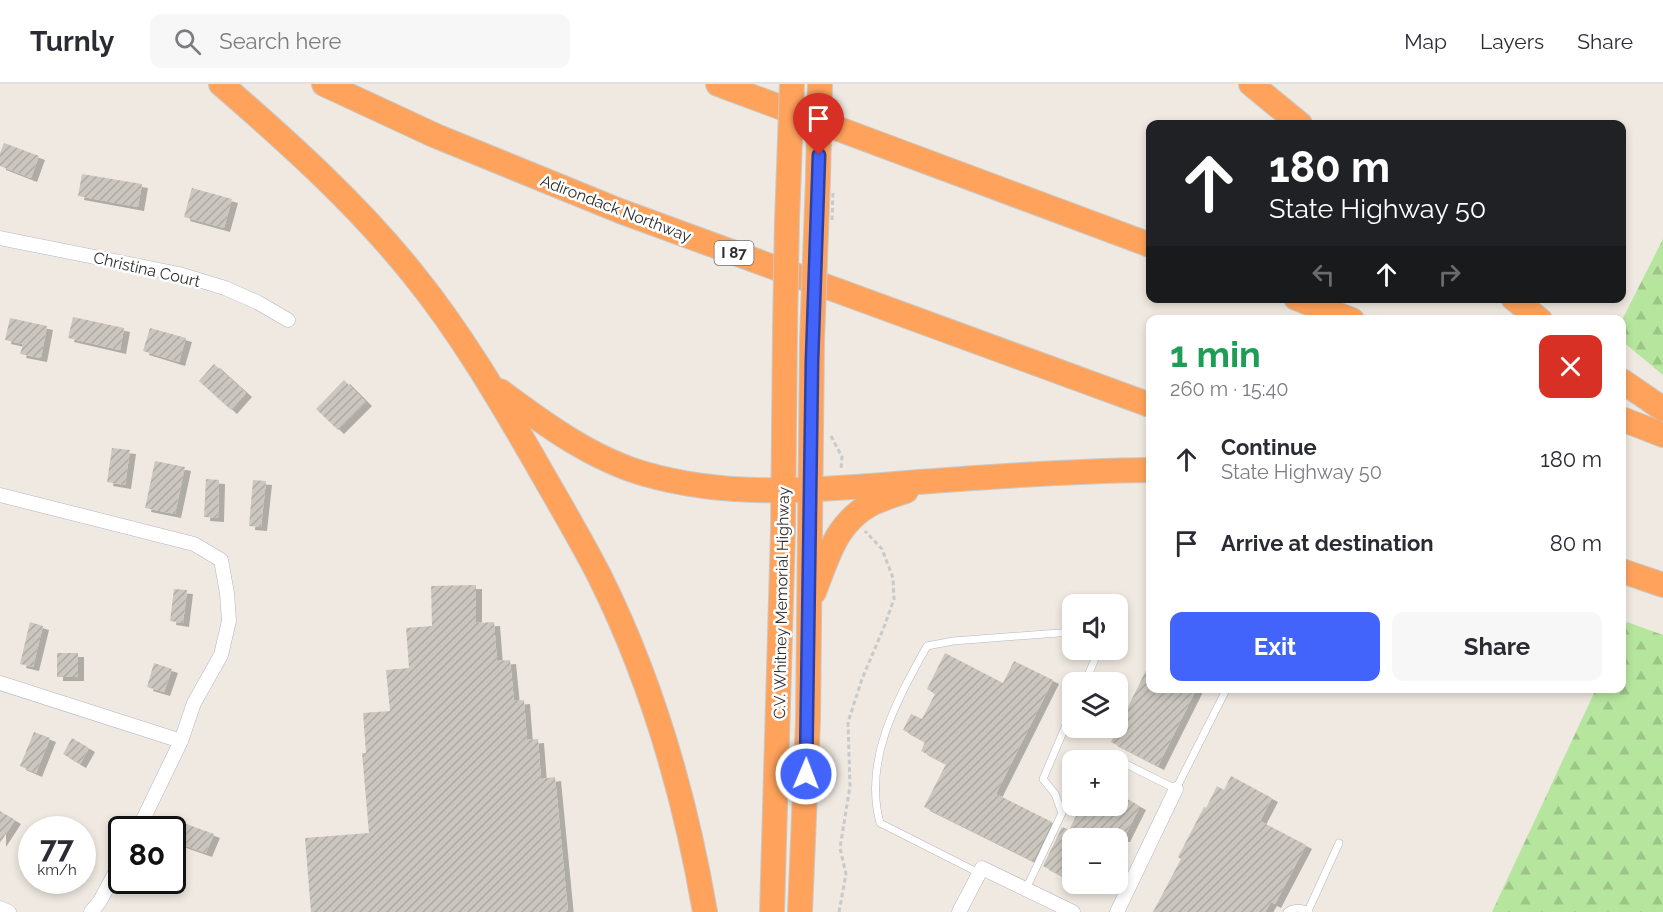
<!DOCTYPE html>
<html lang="en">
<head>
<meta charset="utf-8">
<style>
  body { margin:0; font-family:Raleway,sans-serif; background:#f7f7f7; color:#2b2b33; height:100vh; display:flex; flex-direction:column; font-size:22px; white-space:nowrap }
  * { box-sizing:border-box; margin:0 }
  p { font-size:20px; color:#7c7c81 }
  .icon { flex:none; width:33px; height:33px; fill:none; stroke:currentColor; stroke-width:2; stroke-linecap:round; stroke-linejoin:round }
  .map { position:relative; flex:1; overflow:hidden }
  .panel { position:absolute; left:1146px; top:231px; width:480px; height:378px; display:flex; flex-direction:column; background:#fff; border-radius:12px; box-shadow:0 3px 9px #0003 }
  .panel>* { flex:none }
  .guide { position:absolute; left:1146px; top:36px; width:480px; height:183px; border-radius:12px; box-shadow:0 3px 9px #0003; background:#202124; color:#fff; overflow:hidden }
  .tools { position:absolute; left:1062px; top:510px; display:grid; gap:12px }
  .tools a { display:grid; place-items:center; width:66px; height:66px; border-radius:12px; background:#fff; box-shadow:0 3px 9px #0003; font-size:30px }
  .speed { position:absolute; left:18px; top:732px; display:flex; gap:12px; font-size:30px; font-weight:700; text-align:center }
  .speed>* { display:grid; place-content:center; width:78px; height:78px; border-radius:50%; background:#fff; box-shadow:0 3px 9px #0003; line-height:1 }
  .speed small { font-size:15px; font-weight:400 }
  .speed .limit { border:3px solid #111; border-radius:9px; background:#fff; color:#111 }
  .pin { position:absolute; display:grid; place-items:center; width:51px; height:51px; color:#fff; margin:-62px -26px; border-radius:50% 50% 50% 0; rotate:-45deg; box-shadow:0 0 6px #0007 }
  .pin .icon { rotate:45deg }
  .me { position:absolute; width:66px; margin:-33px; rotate:1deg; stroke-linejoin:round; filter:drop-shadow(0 0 4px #0008) }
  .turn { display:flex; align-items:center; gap:21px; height:126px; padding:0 24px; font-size:27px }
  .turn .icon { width:78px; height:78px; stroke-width:2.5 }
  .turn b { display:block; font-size:42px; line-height:51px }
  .lanes { display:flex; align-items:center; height:57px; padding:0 24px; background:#0003; justify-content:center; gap:30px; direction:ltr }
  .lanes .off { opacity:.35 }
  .round { display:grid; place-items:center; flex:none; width:63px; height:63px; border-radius:12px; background:#f7f7f7 }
  .head { display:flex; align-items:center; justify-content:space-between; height:102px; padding:0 24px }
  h1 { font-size:36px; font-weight:700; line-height:45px; color:#1e9e55 }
  .primary-button { display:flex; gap:12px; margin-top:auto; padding:12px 24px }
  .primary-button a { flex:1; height:69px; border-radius:12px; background:#4264fb; color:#fff; font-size:24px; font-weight:700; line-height:69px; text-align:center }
  .primary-button a+a { background:#f7f7f7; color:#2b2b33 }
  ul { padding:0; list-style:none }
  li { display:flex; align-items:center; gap:18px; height:84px; padding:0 24px }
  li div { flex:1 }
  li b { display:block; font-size:22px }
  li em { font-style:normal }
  header { display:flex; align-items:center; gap:36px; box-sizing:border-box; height:84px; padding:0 30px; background:#fff; border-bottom:2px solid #e1e1e2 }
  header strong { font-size:28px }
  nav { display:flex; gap:33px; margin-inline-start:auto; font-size:21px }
  .search { width:420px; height:54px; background:#f7f7f7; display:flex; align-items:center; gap:15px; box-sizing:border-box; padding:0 21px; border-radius:12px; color:#7c7c81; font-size:22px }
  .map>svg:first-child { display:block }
  .forest { fill:url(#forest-firs) }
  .building { fill:url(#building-hatch); filter:url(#shadow) }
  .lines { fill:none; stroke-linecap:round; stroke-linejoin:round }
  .lane-casing { stroke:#b4b7c1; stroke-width:8 }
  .street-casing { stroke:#b4b7c1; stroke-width:15 }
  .highway-casing { stroke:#c9c9c9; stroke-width:26 }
  .path { stroke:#c9c9c9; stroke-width:3; stroke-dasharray:4.5 3; stroke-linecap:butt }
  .lane { stroke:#fff; stroke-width:7 }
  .street { stroke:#fff; stroke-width:14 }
  .highway { stroke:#ffa35c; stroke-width:24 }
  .highway-bridge-casing { stroke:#c9c9c9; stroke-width:26; stroke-linecap:butt }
  .path-bridge { stroke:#c9c9c9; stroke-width:3; stroke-dasharray:4.5 3; stroke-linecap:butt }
  .highway-bridge { stroke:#ffa35c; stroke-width:24 }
  .route-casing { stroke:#2b41a3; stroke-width:15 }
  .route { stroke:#4264fb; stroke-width:10 }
  .labels { text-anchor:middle; stroke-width:5; stroke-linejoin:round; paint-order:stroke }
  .shield { fill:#fff; stroke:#6d6d6d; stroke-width:1.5 }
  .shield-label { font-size:15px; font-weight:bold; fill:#2e2e2e }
  .street-label { font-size:16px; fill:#2e2e2e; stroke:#fff }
</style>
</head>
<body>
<header>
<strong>Turnly</strong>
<div class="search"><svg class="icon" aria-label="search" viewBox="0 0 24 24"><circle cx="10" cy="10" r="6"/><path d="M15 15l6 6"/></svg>Search here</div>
<nav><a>Map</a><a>Layers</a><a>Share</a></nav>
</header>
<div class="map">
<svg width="1663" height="828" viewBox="0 0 1663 828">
  <defs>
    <pattern id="forest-firs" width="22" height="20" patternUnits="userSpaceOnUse" patternTransform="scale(1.5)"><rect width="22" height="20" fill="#b6e59e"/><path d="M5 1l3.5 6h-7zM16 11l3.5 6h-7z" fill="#9dc588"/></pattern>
    <pattern id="building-hatch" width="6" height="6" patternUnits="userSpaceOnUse" patternTransform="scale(1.5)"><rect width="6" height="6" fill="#cbc7bf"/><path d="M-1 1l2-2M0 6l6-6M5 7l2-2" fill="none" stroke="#afaba4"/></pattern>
    <filter id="shadow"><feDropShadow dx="6" dy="4" stdDeviation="0" flood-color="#0004"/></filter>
  </defs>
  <rect width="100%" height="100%" fill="#efe9e1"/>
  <path class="forest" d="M1663,155V291L1622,257V236Z
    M1627,538L1663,551V828H1492L1596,605L1622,604V549Z"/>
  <path class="building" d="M4,59L39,72L31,94L0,82V69Z
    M82,90L142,100L138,123L78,112Z
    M192,104L232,115L224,144L184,133Z
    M73,233L124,244L120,266L68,254Z
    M10,234L47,242L41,274L20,270L23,260L5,256Z
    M150,244L186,254L179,278L143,267Z
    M214,280L246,309L231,326L199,297Z
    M344,296L366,318L338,346L316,325Z
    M112,364L130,366L125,401L107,398Z
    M155,377L185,383L175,430L145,424Z
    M206,395L219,396L218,434L204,433Z
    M253,396L266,397L261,443L249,442Z
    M476,501V539L494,538L497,577L510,576L514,617L524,616L527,656L538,655L541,695L555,693L568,828H311L305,754L369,749L362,669H366L363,629L390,627L386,586L409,584L406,544L432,542L431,502Z
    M174,505L187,506L183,539L170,537Z
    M30,538L43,542L33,583L20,580Z
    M57,569H78V593H57Z
    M945,569L1003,599L1014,577L1053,596L996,710L1052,738L1033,777L924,723L946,680L921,667L925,658L903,646L911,630L922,635L935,610L927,605Z
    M1150,578V604H1197L1158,682L1111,658Z
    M154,579L172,585L164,608L147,603Z
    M34,648L50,654L36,689L20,682Z
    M72,654L89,664L80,680L63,670Z
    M1231,692L1272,714L1260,737L1306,761L1275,820L1271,818L1265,828H1153L1181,775L1178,773L1204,723L1206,724L1217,702L1224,706Z
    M1118,710L1140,722L1124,754H1072V797L1043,782L1062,743L1069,746L1081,722H1118Z
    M0,727L15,736L0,759Z
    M175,736L214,750L206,769L172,757V744Z"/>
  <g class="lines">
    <defs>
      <path id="lane" d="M1085,598L1099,566
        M1126,680L1176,705L1227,604
        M979,789L880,739C863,676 897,616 927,562L953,557L1072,548
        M1026,805L1062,729L1055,710L1043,695L1072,627
        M1308,827L1339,759
        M1287,828C1294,823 1302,823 1309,828"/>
      <path id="street" d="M0,154L179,190L225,204L257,218L288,236
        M0,411L194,460L221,476L227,509L229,537L221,571L194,619L181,657L138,746
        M0,599L181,657
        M0,824L9,828
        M91,828L100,817L122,776
        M959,828L982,784L1073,828
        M1117,828L1176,705"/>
      <path id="highway" d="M221,0C289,59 357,120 413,190C460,248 497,311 534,375C556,414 579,452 599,491C652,597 685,712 705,828
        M324,0L436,52L620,127L1150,321
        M718,0L1150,161
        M1251,0L1300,40
        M787,136L789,83
        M816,148L818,95
        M1296,214L1352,236
        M1513,214L1540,236
        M1622,297L1663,325
        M500,307C543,339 592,375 645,390C735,416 827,405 919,398C996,392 1074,387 1150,386
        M1622,335L1663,351
        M1622,487L1663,501
        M814,508C828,473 835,440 871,420C881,415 894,411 906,407
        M772,828L783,446L785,246
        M800,828L808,636L812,256"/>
    </defs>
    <use href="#lane" class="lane-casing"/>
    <use href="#street" class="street-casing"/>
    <use href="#highway" class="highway-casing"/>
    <path class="path" d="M831,352L842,373L841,385
      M839,828L846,790L840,764L850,702L848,638L862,595L884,543L894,515L893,494L882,465L865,447"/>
    <use href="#lane" class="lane"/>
    <use href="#street" class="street"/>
    <use href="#highway" class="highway"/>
    <defs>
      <path id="highway-bridge" d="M789,83L792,0
        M818,95L820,0
        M785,246L787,136
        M812,256L816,148"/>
    </defs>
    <use href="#highway-bridge" class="highway-bridge-casing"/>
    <path class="path-bridge" d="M832,136L833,107"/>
    <use href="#highway-bridge" class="highway-bridge"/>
  </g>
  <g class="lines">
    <defs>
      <path id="route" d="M806,690L812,277L819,71"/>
    </defs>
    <use href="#route" class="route-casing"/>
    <use href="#route" class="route"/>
  </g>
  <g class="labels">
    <rect class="shield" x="714.5" y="157" width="39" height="24" rx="4.5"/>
    <g class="shield-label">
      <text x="734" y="174">I 87</text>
    </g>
    <g class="street-label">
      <text transform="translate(616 124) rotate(21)" y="6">Adirondack Northway</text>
      <text transform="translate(147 185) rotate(13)" y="6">Christina Court</text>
      <text transform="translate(781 519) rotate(-89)" y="6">C.V. Whitney Memorial Highway</text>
    </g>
  </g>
</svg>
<div class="tools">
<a><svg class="icon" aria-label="sound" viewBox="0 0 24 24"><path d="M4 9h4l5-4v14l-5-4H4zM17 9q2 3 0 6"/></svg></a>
<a><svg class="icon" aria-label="layers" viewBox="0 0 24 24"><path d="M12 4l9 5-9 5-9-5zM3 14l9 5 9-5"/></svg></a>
<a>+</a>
<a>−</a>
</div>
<div class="speed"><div>77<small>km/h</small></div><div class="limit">80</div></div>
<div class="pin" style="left:819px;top:71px;background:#d93025"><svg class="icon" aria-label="arrive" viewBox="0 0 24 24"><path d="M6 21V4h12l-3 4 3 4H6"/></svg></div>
<svg class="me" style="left:806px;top:690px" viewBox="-20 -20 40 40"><circle r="17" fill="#4264fb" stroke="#fff" stroke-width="3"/><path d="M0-11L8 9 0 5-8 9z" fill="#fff"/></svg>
<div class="guide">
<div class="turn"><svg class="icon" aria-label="ahead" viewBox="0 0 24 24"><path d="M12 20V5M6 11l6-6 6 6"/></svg><div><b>180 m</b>State Highway 50</div></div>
<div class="lanes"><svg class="icon off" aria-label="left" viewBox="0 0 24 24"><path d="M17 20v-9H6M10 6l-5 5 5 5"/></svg><svg class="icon" aria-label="ahead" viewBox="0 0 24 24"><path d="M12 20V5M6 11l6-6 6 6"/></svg><svg class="icon off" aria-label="right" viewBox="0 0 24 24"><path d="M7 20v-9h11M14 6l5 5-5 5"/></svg></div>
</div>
<section class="panel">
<div class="head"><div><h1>1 min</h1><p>260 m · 15:40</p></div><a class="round" style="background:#d93025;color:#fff"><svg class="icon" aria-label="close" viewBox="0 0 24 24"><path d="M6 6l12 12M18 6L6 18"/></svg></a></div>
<ul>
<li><svg class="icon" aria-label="ahead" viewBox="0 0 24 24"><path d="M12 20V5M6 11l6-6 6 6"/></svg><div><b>Continue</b><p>State Highway 50</p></div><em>180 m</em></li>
<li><svg class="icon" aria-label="arrive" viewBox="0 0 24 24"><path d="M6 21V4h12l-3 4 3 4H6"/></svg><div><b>Arrive at destination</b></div><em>80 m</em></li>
</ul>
<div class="primary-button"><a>Exit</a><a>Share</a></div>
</section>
</div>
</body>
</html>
